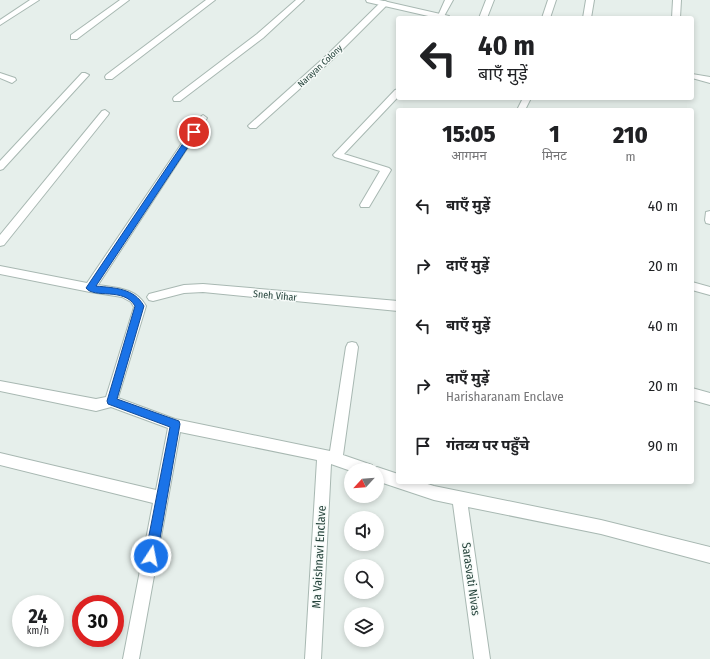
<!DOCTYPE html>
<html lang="hi">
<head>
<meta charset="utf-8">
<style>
  body { margin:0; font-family:"Fira Sans Condensed","Noto Sans Devanagari",sans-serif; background:#f6f6f6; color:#202124; height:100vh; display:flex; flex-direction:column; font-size:15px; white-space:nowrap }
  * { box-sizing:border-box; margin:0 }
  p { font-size:13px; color:#757577 }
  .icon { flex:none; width:22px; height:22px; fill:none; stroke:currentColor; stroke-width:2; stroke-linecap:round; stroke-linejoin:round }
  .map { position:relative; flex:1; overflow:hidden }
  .sheet { position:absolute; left:396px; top:108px; width:298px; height:376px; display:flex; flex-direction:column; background:#fff; border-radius:4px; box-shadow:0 2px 6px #0003 }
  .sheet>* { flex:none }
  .top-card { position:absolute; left:396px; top:16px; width:298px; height:84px; border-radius:4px; box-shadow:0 2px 6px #0003; background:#fff; color:#202124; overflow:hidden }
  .needle { width:26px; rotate:244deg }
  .buttons { position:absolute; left:344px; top:463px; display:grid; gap:8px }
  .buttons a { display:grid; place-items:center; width:40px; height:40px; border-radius:50%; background:#fff; box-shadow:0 2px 6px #0003; font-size:20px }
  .speed { position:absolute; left:12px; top:595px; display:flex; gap:8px; font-size:20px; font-weight:700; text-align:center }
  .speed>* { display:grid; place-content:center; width:52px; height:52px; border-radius:50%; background:#fff; box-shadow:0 2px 6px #0003; line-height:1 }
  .speed small { font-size:10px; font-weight:400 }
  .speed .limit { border:6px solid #d22; background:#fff; color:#111 }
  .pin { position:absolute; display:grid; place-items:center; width:34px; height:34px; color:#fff; margin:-17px; border:2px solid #fff; border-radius:50%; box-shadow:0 1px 4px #0007 }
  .me { position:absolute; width:44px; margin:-22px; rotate:11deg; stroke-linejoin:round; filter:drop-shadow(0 0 3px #0008) }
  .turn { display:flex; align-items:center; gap:14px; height:84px; padding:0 16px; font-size:18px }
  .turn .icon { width:52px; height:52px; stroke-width:2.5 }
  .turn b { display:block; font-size:28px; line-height:34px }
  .eta { display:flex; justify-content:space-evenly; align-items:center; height:68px; text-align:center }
  .eta b { font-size:24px; font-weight:800; line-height:28px }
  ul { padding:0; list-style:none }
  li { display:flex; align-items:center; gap:12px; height:60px; padding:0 16px }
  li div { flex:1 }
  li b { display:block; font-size:15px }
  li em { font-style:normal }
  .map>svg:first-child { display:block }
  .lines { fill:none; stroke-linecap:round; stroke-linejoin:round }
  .minor-casing { stroke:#a8b8b2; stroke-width:2 }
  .tertiary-casing { stroke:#a8b8b2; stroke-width:2 }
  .minor { fill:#fff; fill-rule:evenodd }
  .tertiary { fill:#fff; fill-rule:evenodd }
  .route { fill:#1a73e8; stroke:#114b97 }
  .labels { text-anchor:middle; stroke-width:3; stroke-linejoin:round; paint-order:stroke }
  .far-street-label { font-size:9px; fill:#24423a; stroke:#f7fbf9 }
  .street-label { font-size:10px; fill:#24423a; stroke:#f7fbf9 }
  .near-street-label { font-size:12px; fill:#24423a; stroke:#f7fbf9 }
</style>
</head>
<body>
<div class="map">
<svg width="710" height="659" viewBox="0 0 710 659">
  <rect width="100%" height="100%" fill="#e6efeb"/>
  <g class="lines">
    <defs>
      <path id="minor" d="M30,0H39L0,25V20Z
        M120,0H129L77,39H71V35Z
        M206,0H215L112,79H106L105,77L106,75Z
        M296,0H304L263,38L180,101H174L173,99L174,97L257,34Z
        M445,0H453L443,18H437Z
        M486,0H494L487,18H479Z
        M548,0H556L550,18H542Z
        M586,0H594L591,18H583Z
        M673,0H681L680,18H672Z
        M382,1H385L389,3L333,59L256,128H250L248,126L250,124L327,55Z
        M0,73L15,78L16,80L12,83L0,78Z
        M82,73H85L89,75L3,169L0,170V161Z
        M398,89V97L344,154L389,168L391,170L369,207H361L360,205L380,171L335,157L333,155L395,90Z
        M523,98H531L525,110H517Z
        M105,110L109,113L108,115L4,245L0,246V235L102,111Z
        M203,115L207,118L98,285C117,288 136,288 146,306L118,398L175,419L330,451L346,347L348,343L352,342L356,343L358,347L343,455L372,465L373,469L377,467L398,474V482H421L434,486L601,520L710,547V563L601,534L468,507L490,659H474L453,504L434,500L377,481V470L351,471L331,464L321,659H305L317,460L180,432L139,659H123L153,503L0,465V453L156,490L168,428L111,407L96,411L0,391V381L96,399L106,397L134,307L131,302L122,297L90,292L0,274V266L87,283L199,118Z
        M710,211V224L706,223L705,220L706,212Z
        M692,282L710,287V295L692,290Z
        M203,284L398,301V311L203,292L184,293L153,301L149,300L147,297L149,294L184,285Z
        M692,388L710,393V405L692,400Z"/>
      <path id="tertiary" d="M366,0H379L449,16L450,18H437L367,2Z
        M692,74L710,77V83L692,78Z"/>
    </defs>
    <use href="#minor" class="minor-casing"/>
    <use href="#tertiary" class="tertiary-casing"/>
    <use href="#minor" class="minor"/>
    <use href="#tertiary" class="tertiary"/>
  </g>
  <path class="route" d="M194,129L198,132L96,286C115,288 134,288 144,306L117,399L179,421L180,424L157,556L155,560L151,562L147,560L145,556L170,427L108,404L107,401L135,306C124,287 94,299 86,288L192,130Z"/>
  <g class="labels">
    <g class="far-street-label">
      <text transform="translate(320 66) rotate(-43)" y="3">Narayan Colony</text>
    </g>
    <g class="street-label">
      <text transform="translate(275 295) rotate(5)" y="4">Sneh Vihar</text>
    </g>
    <g class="near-street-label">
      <text transform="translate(319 557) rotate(-87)" y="4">Ma Vaishnavi Enclave</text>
      <text transform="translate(471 579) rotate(82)" y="4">Sarasvati Nivas</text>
    </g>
  </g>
</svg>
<div class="buttons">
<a><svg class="needle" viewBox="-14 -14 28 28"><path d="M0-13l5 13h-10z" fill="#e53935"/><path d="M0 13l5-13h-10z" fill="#757577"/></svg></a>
<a><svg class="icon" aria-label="sound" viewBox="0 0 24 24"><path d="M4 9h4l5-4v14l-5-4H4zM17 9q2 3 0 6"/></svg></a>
<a><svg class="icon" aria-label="search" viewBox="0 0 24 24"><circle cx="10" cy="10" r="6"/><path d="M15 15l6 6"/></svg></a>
<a><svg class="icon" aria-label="layers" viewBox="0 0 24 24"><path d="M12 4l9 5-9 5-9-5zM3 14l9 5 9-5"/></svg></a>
</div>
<div class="speed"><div>24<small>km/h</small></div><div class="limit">30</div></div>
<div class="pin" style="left:194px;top:132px;background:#d93025"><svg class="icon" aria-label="arrive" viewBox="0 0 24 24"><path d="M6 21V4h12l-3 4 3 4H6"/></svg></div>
<svg class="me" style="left:151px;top:556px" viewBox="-20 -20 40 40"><circle r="17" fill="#1a73e8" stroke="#fff" stroke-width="3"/><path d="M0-11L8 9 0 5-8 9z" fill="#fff"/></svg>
<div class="top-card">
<div class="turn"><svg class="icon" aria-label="left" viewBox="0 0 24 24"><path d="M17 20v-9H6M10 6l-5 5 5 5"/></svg><div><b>40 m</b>बाएँ मुड़ें</div></div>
</div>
<section class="sheet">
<div class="eta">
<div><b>15:05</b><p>आगमन</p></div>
<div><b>1</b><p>मिनट</p></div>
<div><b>210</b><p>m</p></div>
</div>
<ul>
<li><svg class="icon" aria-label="left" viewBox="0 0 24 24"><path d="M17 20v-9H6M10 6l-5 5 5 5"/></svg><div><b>बाएँ मुड़ें</b></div><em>40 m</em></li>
<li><svg class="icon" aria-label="right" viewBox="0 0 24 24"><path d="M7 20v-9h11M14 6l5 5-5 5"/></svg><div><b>दाएँ मुड़ें</b></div><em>20 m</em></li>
<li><svg class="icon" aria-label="left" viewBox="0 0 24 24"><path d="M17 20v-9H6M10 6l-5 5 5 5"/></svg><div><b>बाएँ मुड़ें</b></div><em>40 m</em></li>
<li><svg class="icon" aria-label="right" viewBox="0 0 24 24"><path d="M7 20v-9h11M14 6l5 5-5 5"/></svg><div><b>दाएँ मुड़ें</b><p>Harisharanam Enclave</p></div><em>20 m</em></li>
<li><svg class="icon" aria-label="arrive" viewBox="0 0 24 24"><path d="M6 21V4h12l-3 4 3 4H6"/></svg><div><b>गंतव्य पर पहुँचे</b></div><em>90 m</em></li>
</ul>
</section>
</div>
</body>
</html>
